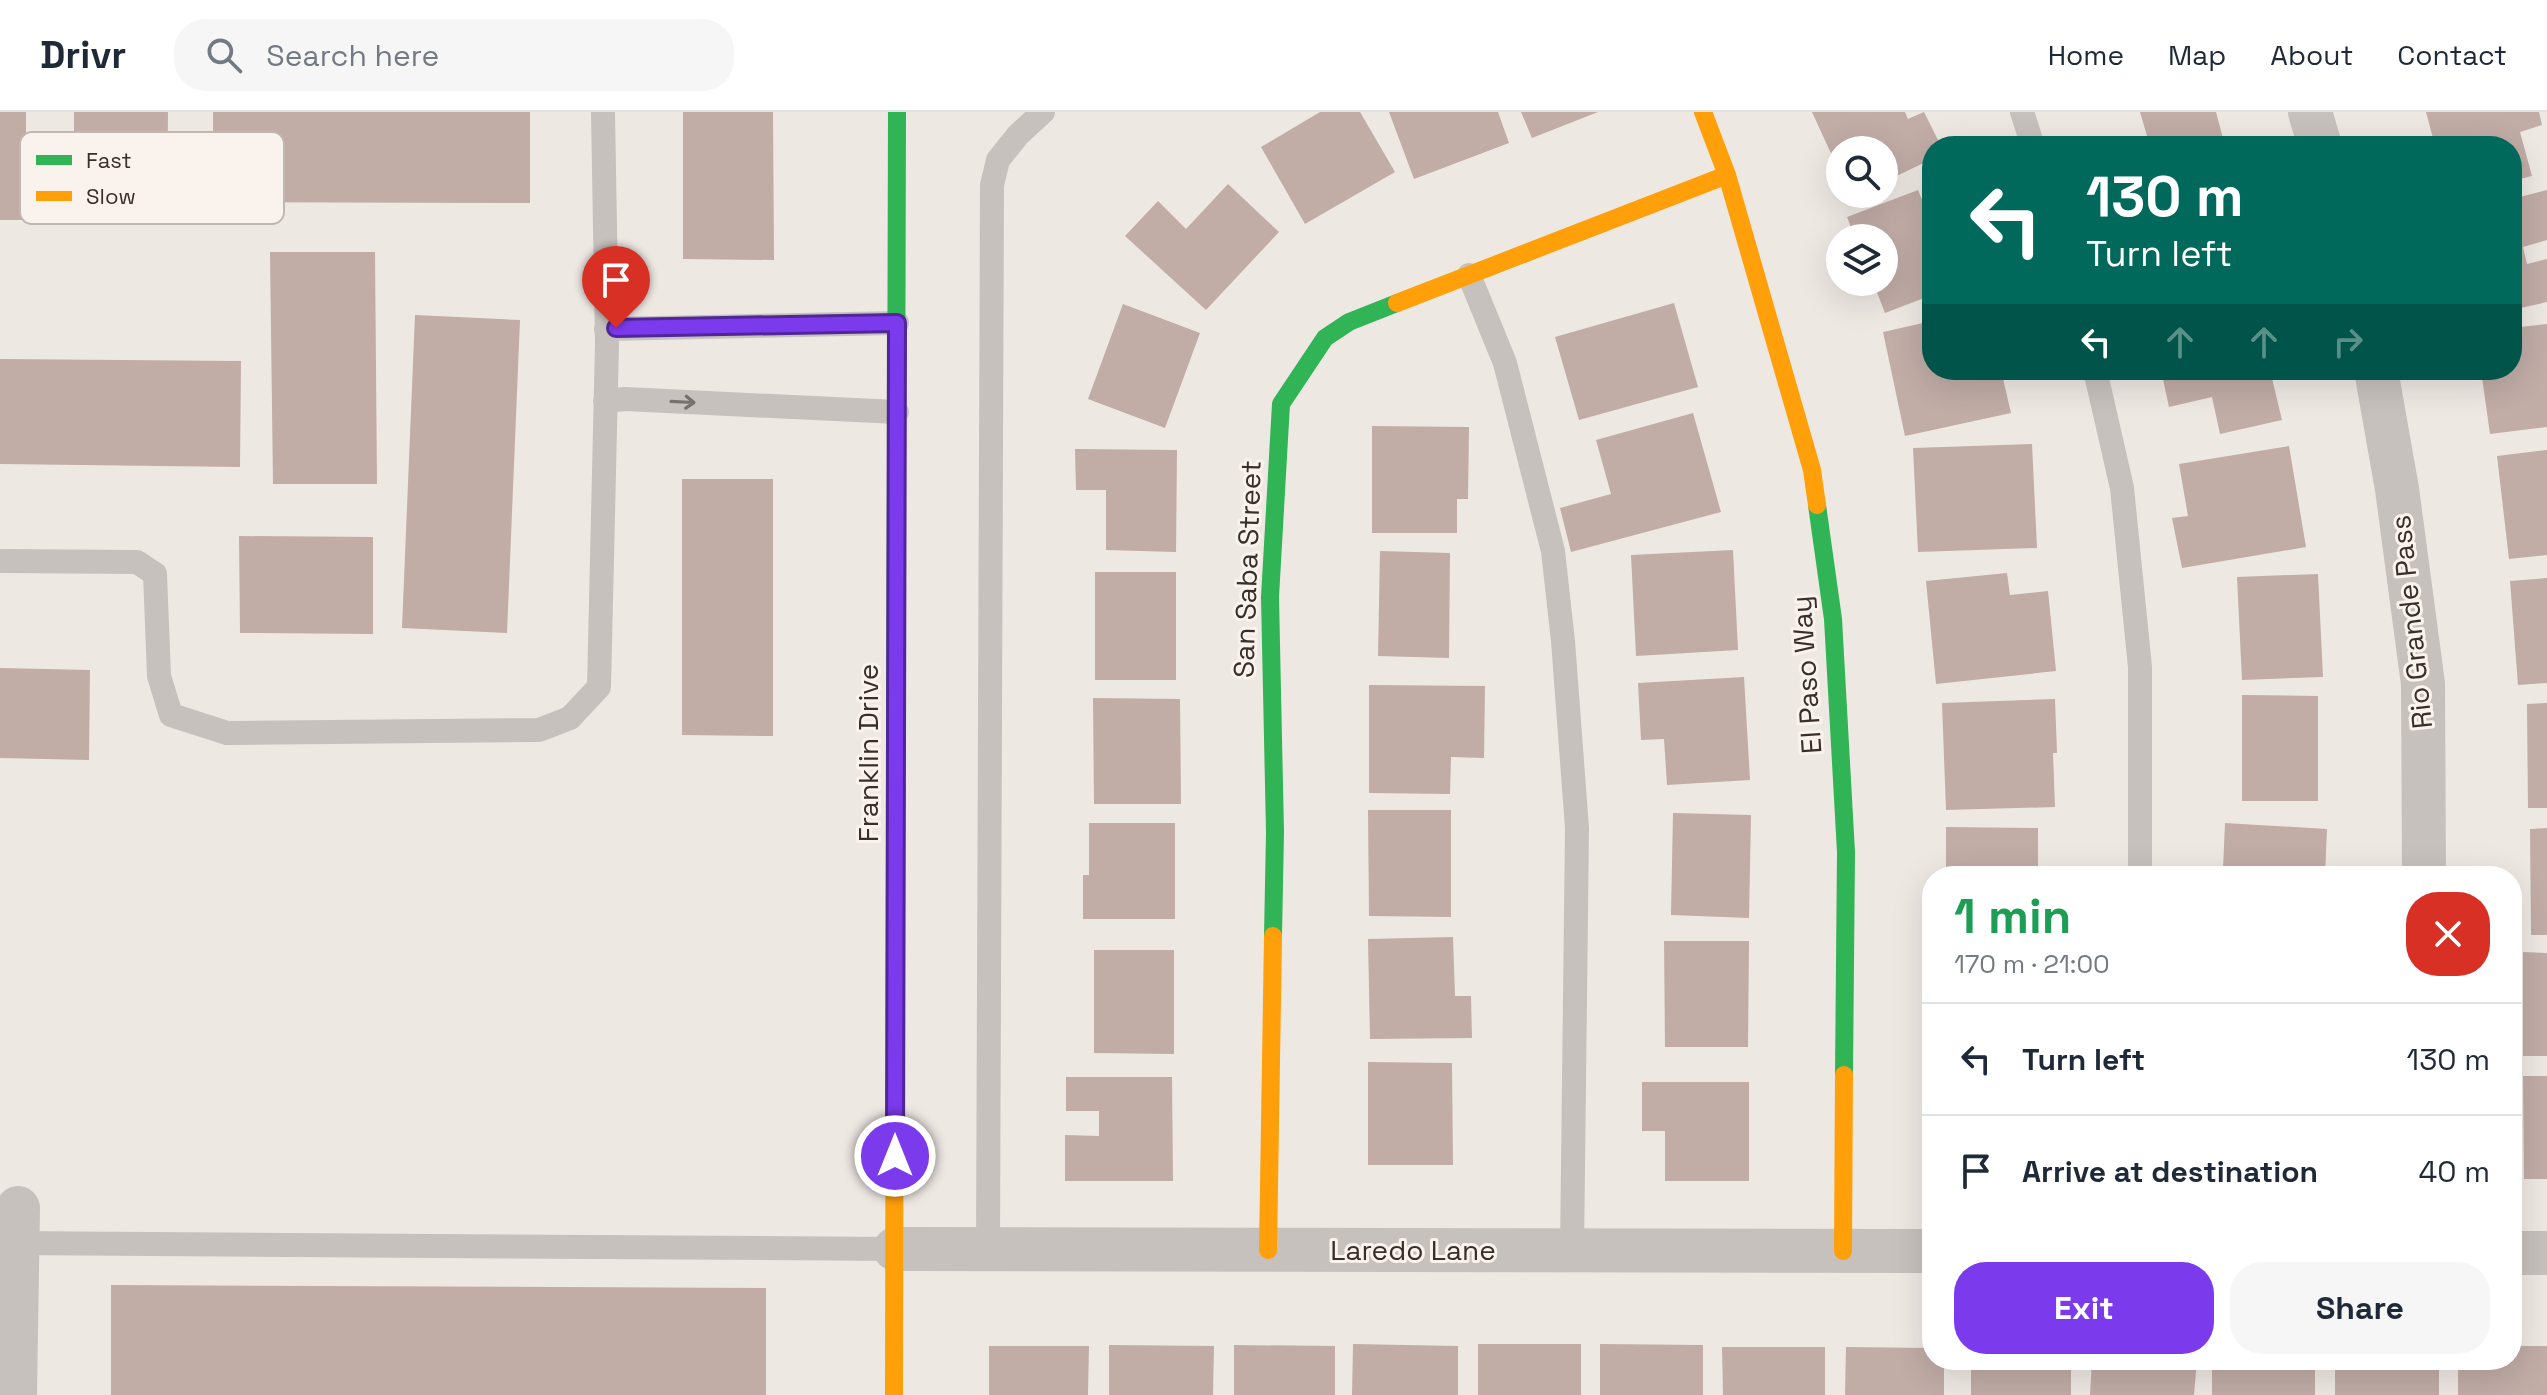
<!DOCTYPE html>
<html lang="en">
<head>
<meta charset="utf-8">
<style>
  body { margin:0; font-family:"Space Grotesk",sans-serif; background:#f6f6f7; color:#1f2937; height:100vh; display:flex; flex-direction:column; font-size:30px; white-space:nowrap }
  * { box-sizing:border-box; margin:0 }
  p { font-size:26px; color:#747a83 }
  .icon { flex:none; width:44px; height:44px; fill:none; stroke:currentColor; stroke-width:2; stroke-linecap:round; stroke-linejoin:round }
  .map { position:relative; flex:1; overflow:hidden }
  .sheet { position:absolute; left:1922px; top:754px; width:600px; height:504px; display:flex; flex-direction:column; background:#fff; border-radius:32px; box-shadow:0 8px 32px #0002 }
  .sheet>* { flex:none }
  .guide { position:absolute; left:1922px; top:24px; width:600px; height:244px; border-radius:32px; box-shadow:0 8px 32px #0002; background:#00695c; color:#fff; overflow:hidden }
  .controls { position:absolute; left:1826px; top:24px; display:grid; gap:16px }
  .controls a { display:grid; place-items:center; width:72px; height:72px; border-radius:50%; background:#fff; box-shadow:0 8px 32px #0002; font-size:40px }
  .pin { position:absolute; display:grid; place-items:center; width:68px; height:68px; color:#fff; margin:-82px -34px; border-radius:50% 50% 50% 0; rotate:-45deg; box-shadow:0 0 8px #0007 }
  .pin .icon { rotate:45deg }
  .me { position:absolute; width:88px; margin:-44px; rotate:0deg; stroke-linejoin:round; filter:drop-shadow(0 0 6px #0008) }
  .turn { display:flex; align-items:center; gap:28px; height:168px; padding:0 32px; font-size:36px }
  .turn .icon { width:104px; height:104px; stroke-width:2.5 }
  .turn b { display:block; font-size:56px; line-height:68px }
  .lanes { display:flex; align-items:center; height:76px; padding:0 32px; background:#0003; justify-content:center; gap:40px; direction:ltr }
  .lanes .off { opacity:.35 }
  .round { display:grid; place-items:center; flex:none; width:84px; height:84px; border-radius:32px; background:#f6f6f7 }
  .overview { display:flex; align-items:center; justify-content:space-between; height:136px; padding:0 32px }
  h1 { font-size:48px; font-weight:800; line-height:60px; color:#1e9e55 }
  .button { display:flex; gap:16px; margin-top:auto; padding:16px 32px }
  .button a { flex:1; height:92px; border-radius:32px; background:#7c3aed; color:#fff; font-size:32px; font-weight:800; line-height:92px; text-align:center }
  .button a+a { background:#f6f6f7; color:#1f2937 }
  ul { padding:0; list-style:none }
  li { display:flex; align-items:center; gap:24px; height:112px; padding:0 32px; border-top:2px solid #e0e1e3 }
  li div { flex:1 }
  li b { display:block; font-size:30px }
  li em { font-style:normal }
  header { display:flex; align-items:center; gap:48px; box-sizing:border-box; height:112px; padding:0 40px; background:#fff; border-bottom:2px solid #e0e1e3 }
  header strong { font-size:38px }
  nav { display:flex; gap:44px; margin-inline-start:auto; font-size:28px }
  .search { width:560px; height:72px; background:#f6f6f7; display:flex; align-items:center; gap:20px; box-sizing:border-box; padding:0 28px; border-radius:32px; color:#747a83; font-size:30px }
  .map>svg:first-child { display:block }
  .building { fill:#c1aca6 }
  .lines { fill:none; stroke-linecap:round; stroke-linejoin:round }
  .lane { stroke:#c7c1bd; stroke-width:24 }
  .street { stroke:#c7c1bd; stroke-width:44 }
  .fast { stroke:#30b455; stroke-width:18 }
  .slow { stroke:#ff9f0a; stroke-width:18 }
  .oneway { stroke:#78706c }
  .route-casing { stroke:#51269a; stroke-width:20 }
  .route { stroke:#7c3aed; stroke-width:14 }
  .labels { text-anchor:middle; stroke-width:6; stroke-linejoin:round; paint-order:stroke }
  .street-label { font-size:28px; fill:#382e2a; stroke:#faf2ec }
  .key { fill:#faf2ec; stroke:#c0b7b2; stroke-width:2 }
  .key-label { font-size:22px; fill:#382e2a }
</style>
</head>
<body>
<header>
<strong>Drivr</strong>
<div class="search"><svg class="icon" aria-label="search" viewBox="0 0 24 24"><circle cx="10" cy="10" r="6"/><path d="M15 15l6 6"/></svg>Search here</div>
<nav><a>Home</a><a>Map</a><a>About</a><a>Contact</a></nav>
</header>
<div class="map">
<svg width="2547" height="1283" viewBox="0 0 2547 1283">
  <rect width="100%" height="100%" fill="#eee8e3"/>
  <path class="building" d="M0,0H26V108H0Z
    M74,0H168L167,108L74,107Z
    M213,0H530V91L213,90Z
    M683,0H773L774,148L683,147Z
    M1320,0H1360L1395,60L1305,112L1261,35Z
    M1389,0H1498L1509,31L1414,67Z
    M1521,0H1598L1532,26Z
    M1812,0H1905L1908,7L1924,0L1941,34H1932V47L1884,70V38H1840V61Z
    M2140,0H2216L2225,34H2150Z
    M2426,0H2539L2542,13L2520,20L2532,64L2512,69V34H2435Z
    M1228,72L1279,120L1206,198L1125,124L1158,89L1186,117Z
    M1918,78L1932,112V183L1885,201L1873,170H1884V126H1855L1847,105Z
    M2547,78V128L2523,135L2527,152L2547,147V190L2512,198V87Z
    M270,140H375L377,372H273Z
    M1674,191L1698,275L1579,308L1555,225Z
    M1123,192L1200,221L1165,316L1088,287Z
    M415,203L520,208L507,521L402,516Z
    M1932,209V258H2001L2011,301L1905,324L1883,220Z
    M2547,212V315L2490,322L2481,258H2512V216Z
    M0,247L241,249L240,355L0,352Z
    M2161,258H2270L2282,308L2220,322L2212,285L2169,295Z
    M1693,301L1721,400L1571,440L1560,396L1611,382L1596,328Z
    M1372,314L1469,315L1468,387H1457V421H1372Z
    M2032,332L2037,436L1918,440L1913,336Z
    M2289,334L2306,435L2182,456L2172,406L2188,404L2179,352Z
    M1075,337L1177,338L1176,440L1106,438V378H1076Z
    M2547,338V443L2509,447L2497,344Z
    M682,367H773V624L682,623Z
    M239,424L373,425V522L240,521Z
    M1733,438L1738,538L1636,544L1631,443Z
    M1380,439L1450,441L1449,546L1378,544Z
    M1095,460H1176V568H1095Z
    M2007,461L2010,483L2048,479L2056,559L1936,572L1926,469Z
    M2318,462L2323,565L2242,568L2237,465Z
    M2547,466V571L2518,573L2510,469Z
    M0,556L90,558L89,648L0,646Z
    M1744,565L1750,668L1667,673L1664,627L1641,628L1638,571Z
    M1369,573L1485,574L1484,646L1451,645L1450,682L1369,681Z
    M2242,583L2318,584V689H2242Z
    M1093,586L1180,587L1181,692H1094Z
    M2055,587L2057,641H2053L2055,695L1946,698L1942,591Z
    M2547,591V696H2528L2527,592Z
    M1368,698H1451V805L1369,804Z
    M1673,701L1751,703L1749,806L1671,803Z
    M1089,711H1175V807H1083V763H1089Z
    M2225,711L2327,717L2325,764H2259V758L2223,757Z
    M1946,715L2038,716V764H1946Z
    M2547,716V823H2531L2530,717Z
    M1453,825L1455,884H1471L1472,926L1370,927L1368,827Z
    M1664,829H1749L1748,935H1665Z
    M1094,838H1174V942L1094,941Z
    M2523,840L2547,841V944H2523Z
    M1368,950L1452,951L1453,1053H1368Z
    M2523,964H2547V1067H2524Z
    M1066,965H1172L1173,1069H1065V1023L1099,1024V999H1066Z
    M1642,970H1749V1069H1665V1019H1642Z
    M111,1173L766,1176V1283H111Z
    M1353,1232L1458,1234V1283H1352Z
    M1478,1232H1581V1283H1478Z
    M1600,1232L1703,1233V1283H1600Z
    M1109,1233L1214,1234L1213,1283H1109Z
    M1234,1233L1335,1234V1283H1234Z
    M989,1234H1089L1088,1283H989Z
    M2512,1234H2547V1283H2458V1248H2512Z
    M1722,1235H1825V1283H1723Z
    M1846,1235L1932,1236V1248H1944V1283H1845Z
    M1971,1248H2071V1283H1971Z
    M2092,1248H2197L2194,1283H2090Z
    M2212,1248H2315V1283H2212Z
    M2335,1248H2439V1283H2335Z"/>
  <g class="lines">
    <path class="lane" d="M2022,0L2033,34
      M1469,163L1505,251L1553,439L1563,529L1577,716L1572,1139
      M606,217L897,211
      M2095,258L2122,376L2140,555V764
      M605,289L625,287L897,300
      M0,449L137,450L155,462L159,564L171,603L227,621L539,618L570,606L599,575L607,232L603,0
      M9,1131L895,1137
      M988,1137L992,73L998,48L1018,23L1043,0"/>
    <path class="street" d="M2310,0L2320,34
      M2376,258L2397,377L2423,572L2424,764
      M895,1137L1932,1139
      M2512,1141H2547
      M15,1283L18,1096"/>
    <path class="fast" d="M1817,393L1833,507L1846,740L1844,963
      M895,732L897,0
      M1273,824L1275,720L1270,485L1281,292L1325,226L1349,210L1397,191"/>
    <path class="slow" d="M1703,0L1727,63L1812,358L1817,393
      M1397,191L1727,63
      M1268,1138L1273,824
      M1843,1139L1844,963
      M894,1283L895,732"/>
  </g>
  <defs><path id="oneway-shaft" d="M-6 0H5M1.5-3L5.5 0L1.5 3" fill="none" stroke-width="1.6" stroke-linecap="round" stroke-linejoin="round" transform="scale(2)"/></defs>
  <use class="oneway" href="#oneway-shaft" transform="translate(683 290) rotate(3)"/>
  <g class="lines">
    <defs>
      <path id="route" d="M616,216L897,211L895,1044"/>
    </defs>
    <use href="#route" class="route-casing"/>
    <use href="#route" class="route"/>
  </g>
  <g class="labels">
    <g class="street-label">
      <text transform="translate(1247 457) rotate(-88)" y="10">San Saba Street</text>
      <text transform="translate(2411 510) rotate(-96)" y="10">Rio Grande Pass</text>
      <text transform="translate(1806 563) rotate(-94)" y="10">El Paso Way</text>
      <text transform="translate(868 641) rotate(-90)" y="10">Franklin Drive</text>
      <text x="1413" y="1148">Laredo Lane</text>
    </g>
  </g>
  <rect x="20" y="20" width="264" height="92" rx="12" class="key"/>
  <rect x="36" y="43" width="36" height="10" fill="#30b455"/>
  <rect x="36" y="79" width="36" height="10" fill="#ff9f0a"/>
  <g class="key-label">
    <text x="86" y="56">Fast</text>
    <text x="86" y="92">Slow</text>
  </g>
</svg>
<div class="controls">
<a><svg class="icon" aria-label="search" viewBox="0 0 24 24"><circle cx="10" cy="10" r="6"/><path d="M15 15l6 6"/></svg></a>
<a><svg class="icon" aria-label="layers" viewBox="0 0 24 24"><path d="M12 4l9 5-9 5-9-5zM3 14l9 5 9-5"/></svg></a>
</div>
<div class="pin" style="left:616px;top:216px;background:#d93025"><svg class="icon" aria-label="arrive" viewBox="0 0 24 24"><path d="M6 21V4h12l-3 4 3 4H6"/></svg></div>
<svg class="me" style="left:895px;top:1044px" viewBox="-20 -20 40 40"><circle r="17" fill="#7c3aed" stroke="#fff" stroke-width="3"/><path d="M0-11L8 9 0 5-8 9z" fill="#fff"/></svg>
<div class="guide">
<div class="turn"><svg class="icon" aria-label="left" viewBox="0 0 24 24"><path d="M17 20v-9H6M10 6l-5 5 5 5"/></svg><div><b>130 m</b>Turn left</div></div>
<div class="lanes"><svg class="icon" aria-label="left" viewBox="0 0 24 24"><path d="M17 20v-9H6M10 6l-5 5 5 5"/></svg><svg class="icon off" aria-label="ahead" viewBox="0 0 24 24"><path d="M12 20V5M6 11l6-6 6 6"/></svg><svg class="icon off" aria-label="ahead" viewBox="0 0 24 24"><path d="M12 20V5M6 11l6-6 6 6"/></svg><svg class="icon off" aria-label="right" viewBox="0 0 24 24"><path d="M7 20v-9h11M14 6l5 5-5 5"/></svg></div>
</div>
<section class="sheet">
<div class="overview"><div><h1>1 min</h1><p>170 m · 21:00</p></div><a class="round" style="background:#d93025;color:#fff"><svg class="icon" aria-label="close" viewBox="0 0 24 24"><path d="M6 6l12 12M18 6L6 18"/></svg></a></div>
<ul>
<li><svg class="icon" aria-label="left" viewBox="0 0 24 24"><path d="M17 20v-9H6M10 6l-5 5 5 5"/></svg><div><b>Turn left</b></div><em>130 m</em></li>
<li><svg class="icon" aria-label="arrive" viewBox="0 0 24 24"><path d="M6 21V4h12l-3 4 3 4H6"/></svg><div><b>Arrive at destination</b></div><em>40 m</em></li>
</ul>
<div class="button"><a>Exit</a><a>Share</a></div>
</section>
</div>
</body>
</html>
